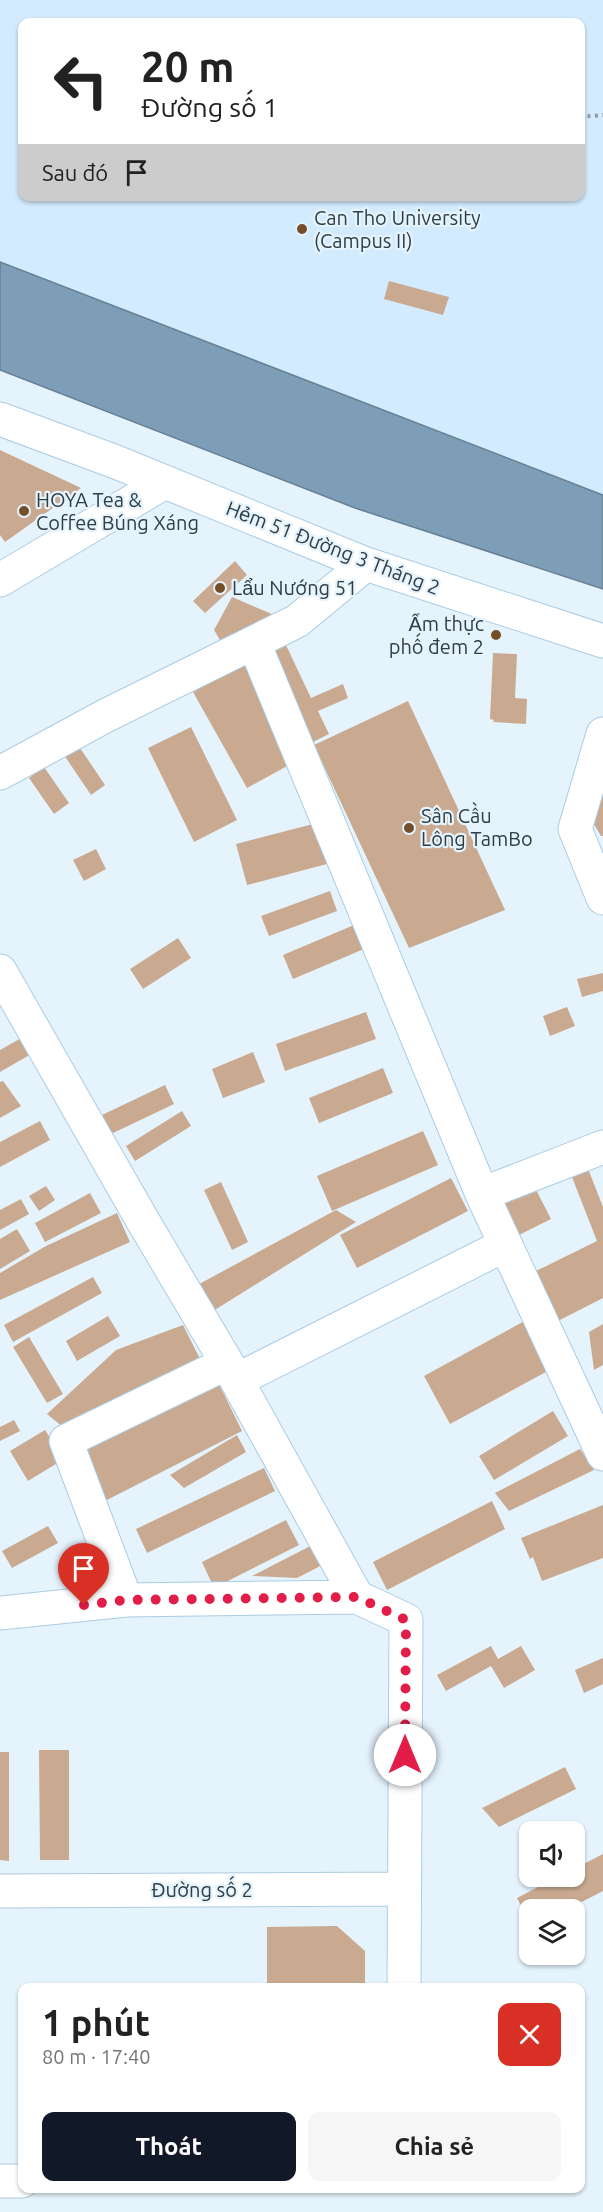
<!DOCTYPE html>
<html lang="vi">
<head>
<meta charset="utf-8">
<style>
  body { margin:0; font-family:Ubuntu,sans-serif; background:#f6f6f6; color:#222; height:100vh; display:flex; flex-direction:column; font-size:22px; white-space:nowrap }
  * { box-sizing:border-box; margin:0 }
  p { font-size:20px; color:#767676 }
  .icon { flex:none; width:33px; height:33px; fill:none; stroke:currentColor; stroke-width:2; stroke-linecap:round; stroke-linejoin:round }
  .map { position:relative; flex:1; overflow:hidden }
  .details { position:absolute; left:18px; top:1983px; width:567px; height:210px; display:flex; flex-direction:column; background:#fff; border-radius:12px; box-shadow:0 2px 4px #0004 }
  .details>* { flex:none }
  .top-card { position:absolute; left:18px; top:18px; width:567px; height:183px; border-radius:12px; box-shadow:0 2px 4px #0004; background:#fff; color:#222; overflow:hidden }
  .tools { position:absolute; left:519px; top:1821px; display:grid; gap:12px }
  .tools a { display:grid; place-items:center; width:66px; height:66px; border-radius:12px; background:#fff; box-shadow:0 2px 4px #0004; font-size:30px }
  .pin { position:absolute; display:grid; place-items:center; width:51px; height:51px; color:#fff; margin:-62px -26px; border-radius:50% 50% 50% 0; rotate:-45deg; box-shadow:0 0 6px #0007 }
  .pin .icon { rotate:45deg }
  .me { position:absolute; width:66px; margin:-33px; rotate:0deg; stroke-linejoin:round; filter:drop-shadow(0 0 4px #0008) }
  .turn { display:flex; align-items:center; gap:21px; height:126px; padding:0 24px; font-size:27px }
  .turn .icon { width:78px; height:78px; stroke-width:2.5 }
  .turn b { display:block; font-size:42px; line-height:51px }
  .then { display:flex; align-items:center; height:57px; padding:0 24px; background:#0003; gap:12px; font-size:22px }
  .round { display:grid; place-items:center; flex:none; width:63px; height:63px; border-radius:12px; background:#f6f6f6 }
  .head { display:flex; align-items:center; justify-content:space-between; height:102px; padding:0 24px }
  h1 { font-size:36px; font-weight:600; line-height:45px }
  .action { display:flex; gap:12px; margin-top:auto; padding:12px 24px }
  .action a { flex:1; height:69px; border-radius:12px; background:#111827; color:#fff; font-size:24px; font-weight:600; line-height:69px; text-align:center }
  .action a+a { background:#f6f6f6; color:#222 }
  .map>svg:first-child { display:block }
  .built { fill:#d3ebfe; fill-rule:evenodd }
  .water { fill:#7d9eb6; stroke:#668195; stroke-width:1.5 }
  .building { fill:#c9aa90 }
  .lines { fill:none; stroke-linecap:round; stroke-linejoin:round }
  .minor-casing { stroke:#aacce4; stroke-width:35 }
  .path { stroke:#8f9da7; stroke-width:4; stroke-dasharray:3 4.5; stroke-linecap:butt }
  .minor { stroke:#fff; stroke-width:33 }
  .route { stroke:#e11d48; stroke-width:10; stroke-dasharray:0 18 }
  .poi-dot { fill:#744e2a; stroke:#e5f3fd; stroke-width:2 }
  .labels { text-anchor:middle; stroke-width:4.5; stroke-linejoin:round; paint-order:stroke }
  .poi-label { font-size:20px; fill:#303e48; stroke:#e5f3fd; text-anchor:start }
  .street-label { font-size:20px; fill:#303e48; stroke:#e5f3fd }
</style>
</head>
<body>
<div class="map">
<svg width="603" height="2212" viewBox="0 0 603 2212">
  <rect width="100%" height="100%" fill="#e5f3fd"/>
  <path class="built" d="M0,0H603V495L0,262ZM22,22H580V196H22Z"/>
  <path class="water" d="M0,262L603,495V589L355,508L0,370Z"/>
  <path class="building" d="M389,281L449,297L443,315L384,299Z
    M0,450L81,488L5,542L0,535Z
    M235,561L247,575L205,613L193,601Z
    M232,597L281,618L226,650L214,630Z
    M285,643L311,698L343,684L348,698L318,711L329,734L307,745L263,653Z
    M493,653L517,654L515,698L527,699L526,724L493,722L494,720L490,719Z
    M245,663L298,760L247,788L193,692Z
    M408,701L505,910L409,948L314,745Z
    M191,727L237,820L194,842L148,748Z
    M603,743V836H601L583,806Z
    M78,745L105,785L91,795L64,755Z
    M44,767L69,803L54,814L29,778Z
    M317,823L327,864L247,885L236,844Z
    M96,849L106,869L84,881L73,860Z
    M330,891L337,911L269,936L261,916Z
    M354,925L364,949L293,979L283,955Z
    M178,938L191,958L143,989L130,969Z
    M603,973V991L582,997L577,979Z
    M567,1007L575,1026L550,1036L543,1016Z
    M366,1012L376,1039L285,1071L276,1044Z
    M23,1037L33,1053L0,1072V1050Z
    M253,1052L265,1082L223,1098L212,1069Z
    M383,1068L393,1093L319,1123L309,1098Z
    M3,1081L21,1106L0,1118V1082Z
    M165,1085L174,1104L111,1134L102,1115Z
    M182,1111L191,1126L135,1161L126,1146Z
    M40,1121L50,1140L0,1167V1142Z
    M423,1131L438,1165L332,1211L317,1176Z
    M587,1166L603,1207V1298L556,1322L532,1273L597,1241L570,1172Z
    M451,1178L468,1211L357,1268L340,1235Z
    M531,1180L551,1219L517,1236L497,1197Z
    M221,1182L248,1242L232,1250L204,1190Z
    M46,1186L55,1200L39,1211L29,1196Z
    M90,1193L101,1213L45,1242L35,1223Z
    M21,1199L29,1214L0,1230V1210Z
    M336,1210L356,1222L205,1316L190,1289Z
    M117,1213L130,1242L0,1300V1273L46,1246Z
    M17,1229L30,1251L0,1269V1239Z
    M93,1277L102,1293L13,1342L4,1325Z
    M108,1316L120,1336L77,1361L66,1341Z
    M530,1318L557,1366L450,1424L424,1376Z
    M603,1324V1365L594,1370L589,1332Z
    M183,1325L204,1367L69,1432L47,1414L116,1350Z
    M29,1337L63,1394L47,1403L13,1347Z
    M218,1382L242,1431L103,1502L78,1453Z
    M553,1411L568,1436L494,1480L479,1456Z
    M14,1420L20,1431L0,1441V1427Z
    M45,1430L64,1459L28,1481L10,1451Z
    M237,1435L246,1452L184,1488L170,1475Z
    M580,1449L594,1470L509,1511L495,1493Z
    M264,1468L275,1491L147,1553L136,1529Z
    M492,1501L505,1529L387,1590L373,1562Z
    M603,1505V1558L542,1581L533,1557L530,1559L521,1538Z
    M286,1520L299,1545L214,1588L202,1562Z
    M48,1526L58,1543L12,1568L2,1551Z
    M320,1541L330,1561L297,1578L252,1576Z
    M491,1646L498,1659L521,1646L535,1670L504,1688L491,1666L446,1691L437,1675Z
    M603,1658V1684L584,1693L575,1670Z
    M39,1750H69V1860H40Z
    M0,1752H9V1861L0,1860Z
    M565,1767L576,1789L499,1827L482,1808Z
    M603,1854V1891L566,1910H530V1923L517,1898L559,1876H574V1869Z
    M337,1926L365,1951V1988H267V1927Z"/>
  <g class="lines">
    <defs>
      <path id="minor" d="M0,419L116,462L366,564L603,641
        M0,580L165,482
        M254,643L482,1194L603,1454
        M603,734L575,829L603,898
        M0,773L105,716L297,621L366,564
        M0,971L143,1221L227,1363L357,1597
        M482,1194L603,1147
        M237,1380L505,1245
        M126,1600L66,1441L227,1363
        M0,1613L126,1600L357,1597L406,1620L404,1988
        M0,1891L404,1889
        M0,2181H22"/>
    </defs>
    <use href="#minor" class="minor-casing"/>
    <path class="path" d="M580,117L603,115"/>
    <use href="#minor" class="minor"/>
  </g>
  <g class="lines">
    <path class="route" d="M84,1605L126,1600L357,1597L406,1620L405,1755"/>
  </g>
  <g class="poi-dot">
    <circle cx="302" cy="229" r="6"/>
    <circle cx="24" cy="511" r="6"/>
    <circle cx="220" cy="588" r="6"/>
    <circle cx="496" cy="635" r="6"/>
    <circle cx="409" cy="828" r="6"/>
  </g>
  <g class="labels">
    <g class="poi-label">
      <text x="314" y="225">Can Tho University<tspan x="314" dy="23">(Campus II)</tspan></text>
      <text x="36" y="507">HOYA Tea &amp;<tspan x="36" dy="23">Coffee Búng Xáng</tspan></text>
      <text x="232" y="595">Lẩu Nướng 51</text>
      <text x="484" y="631" text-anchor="end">Ẩm thực<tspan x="484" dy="23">phố đem 2</tspan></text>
      <text x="421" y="823">Sân Cầu<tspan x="421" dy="23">Lông TamBo</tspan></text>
    </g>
    <g class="street-label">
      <text transform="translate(333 548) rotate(21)" y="7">Hẻm 51 Đường 3 Tháng 2</text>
      <text x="202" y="1897">Đường số 2</text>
    </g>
  </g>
</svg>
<div class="tools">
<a><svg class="icon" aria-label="sound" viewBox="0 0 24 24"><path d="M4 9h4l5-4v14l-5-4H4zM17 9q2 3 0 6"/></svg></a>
<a><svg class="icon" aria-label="layers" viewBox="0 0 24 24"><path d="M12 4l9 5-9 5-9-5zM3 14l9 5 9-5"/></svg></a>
</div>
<div class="pin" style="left:84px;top:1605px;background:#d93025"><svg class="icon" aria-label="arrive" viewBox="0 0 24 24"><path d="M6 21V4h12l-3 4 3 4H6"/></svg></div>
<svg class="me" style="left:405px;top:1755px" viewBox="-20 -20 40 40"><circle r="19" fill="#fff"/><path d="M0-13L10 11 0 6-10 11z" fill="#e11d48"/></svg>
<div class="top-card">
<div class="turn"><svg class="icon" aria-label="left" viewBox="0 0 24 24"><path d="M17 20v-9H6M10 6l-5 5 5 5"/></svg><div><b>20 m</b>Đường số 1</div></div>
<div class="then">Sau đó<svg class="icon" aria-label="arrive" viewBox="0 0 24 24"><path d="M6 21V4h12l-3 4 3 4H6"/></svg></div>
</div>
<section class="details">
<div class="head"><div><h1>1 phút</h1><p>80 m · 17:40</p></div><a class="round" style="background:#d93025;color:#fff"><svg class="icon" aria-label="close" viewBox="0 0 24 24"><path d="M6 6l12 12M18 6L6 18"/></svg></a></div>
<div class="action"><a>Thoát</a><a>Chia sẻ</a></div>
</section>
</div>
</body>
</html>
